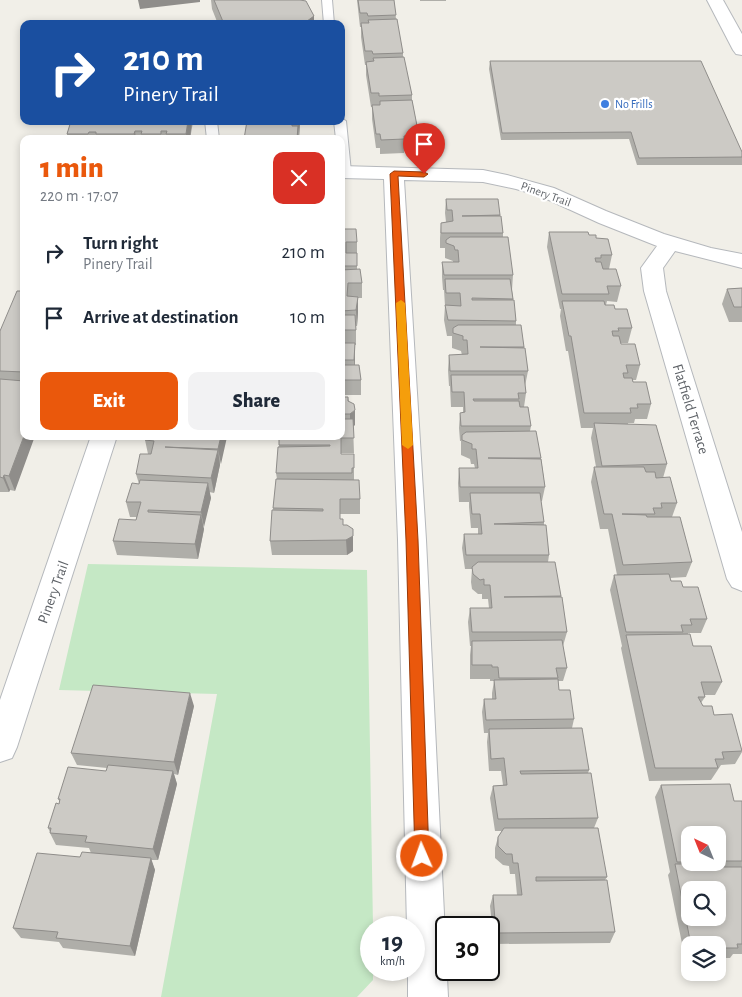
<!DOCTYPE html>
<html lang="en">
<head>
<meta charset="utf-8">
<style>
  body { margin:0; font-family:"Alegreya Sans",sans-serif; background:#f2f2f3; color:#1f2937; height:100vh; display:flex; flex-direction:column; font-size:19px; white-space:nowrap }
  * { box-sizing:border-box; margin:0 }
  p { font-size:16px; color:#747a83 }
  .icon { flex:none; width:28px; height:28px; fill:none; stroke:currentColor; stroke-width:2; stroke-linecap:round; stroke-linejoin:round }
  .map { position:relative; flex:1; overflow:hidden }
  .drawer { position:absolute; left:20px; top:135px; width:325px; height:305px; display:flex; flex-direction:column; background:#fff; border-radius:10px; box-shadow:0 2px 8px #0003 }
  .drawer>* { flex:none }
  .banner { position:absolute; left:20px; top:20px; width:325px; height:105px; border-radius:10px; box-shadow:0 2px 8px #0003; background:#1a4fa0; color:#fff; overflow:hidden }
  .needle { width:32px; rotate:317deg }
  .buttons { position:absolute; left:681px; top:826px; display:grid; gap:10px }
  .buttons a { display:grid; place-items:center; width:45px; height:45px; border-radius:10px; background:#fff; box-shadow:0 2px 8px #0003; font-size:25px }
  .speed { position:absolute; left:360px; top:916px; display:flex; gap:10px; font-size:25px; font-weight:700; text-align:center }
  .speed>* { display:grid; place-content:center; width:65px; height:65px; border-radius:50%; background:#fff; box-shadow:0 2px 8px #0003; line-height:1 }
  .speed small { font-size:12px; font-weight:400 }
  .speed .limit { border:2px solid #111; border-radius:8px; background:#fff; color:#111 }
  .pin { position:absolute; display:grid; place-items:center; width:42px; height:42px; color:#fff; margin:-51px -21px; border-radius:50% 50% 50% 0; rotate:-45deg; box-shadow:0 0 5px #0007 }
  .pin .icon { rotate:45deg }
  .me { position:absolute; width:55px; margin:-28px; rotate:358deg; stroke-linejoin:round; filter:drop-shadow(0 0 4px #0008) }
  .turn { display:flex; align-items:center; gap:18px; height:105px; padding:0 20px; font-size:22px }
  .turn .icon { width:65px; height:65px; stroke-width:2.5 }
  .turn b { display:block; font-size:35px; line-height:42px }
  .round { display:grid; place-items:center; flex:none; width:52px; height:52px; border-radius:10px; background:#f2f2f3 }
  .headline { display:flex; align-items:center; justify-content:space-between; height:85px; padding:0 20px }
  h1 { font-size:30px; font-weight:800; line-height:38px; color:#ea580c }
  .action { display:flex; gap:10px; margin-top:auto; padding:10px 20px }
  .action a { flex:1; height:58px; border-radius:10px; background:#ea580c; color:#fff; font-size:20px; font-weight:800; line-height:58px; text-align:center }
  .action a+a { background:#f2f2f3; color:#1f2937 }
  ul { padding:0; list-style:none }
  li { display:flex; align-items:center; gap:15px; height:65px; padding:0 20px }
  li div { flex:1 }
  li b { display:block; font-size:19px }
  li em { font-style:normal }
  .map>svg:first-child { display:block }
  .green { fill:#c5e8c5 }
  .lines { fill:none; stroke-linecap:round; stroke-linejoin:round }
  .service-casing { stroke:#b5b8bc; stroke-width:2 }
  .minor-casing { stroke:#b5b8bc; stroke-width:2 }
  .tertiary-casing { stroke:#b5b8bc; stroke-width:2 }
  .service { fill:#fff; fill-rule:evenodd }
  .minor { fill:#fff; fill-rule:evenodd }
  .tertiary { fill:#fff; fill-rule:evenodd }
  .wall { fill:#afaea9; fill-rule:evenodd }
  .shaded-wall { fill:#8f8d8a }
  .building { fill:#cccac5; stroke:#8f8d8a; fill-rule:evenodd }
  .route { fill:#ea580c; stroke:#983908 }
  .slow { fill:#f59e0b }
  .shop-dot { fill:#3f7fe0; stroke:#fff; stroke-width:2 }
  .labels { text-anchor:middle; stroke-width:4.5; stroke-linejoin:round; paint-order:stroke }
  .far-shop-label { font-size:12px; fill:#366cbe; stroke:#fff; text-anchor:start }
  .far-street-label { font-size:12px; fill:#5f6368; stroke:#fff }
  .street-label { font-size:15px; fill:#5f6368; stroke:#fff }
</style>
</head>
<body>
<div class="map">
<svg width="742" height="997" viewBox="0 0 742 997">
  <rect width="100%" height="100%" fill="#f1efe8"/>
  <path class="green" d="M88,564L367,570L373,927L371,970H373V980L357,997H161L217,694L59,690Z"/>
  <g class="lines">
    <defs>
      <path id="service" d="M322,0H332L334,24H324Z
        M341,118L346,121L351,172L345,176L341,175V139H336L334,121H341Z
        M205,121H217L219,139H207Z"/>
      <path id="minor" d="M341,166L483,170L507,175L554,188L606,211L664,234L711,248L742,254V268L675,251L663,268L666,291L742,532V591L732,587L727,579L644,291L641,268L657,246L599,223L540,196L516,189L483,182L404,180L426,540L448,997H408V970H414V928H407L398,540L384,179L341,178Z
        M91,436H117L17,747L12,758L0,762V700Z"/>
      <path id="tertiary" d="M707,0H723L742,34V55L736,54L733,50Z"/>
    </defs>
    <use href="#service" class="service-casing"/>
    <use href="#minor" class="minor-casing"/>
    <use href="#tertiary" class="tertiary-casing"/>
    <use href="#service" class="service"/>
    <use href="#minor" class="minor"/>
    <use href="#tertiary" class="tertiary"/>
  </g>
  <path class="wall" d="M211,0H300L314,16V24H218L212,9Z
    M357,0H394L396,19L403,53V57L412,95V100L419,136L418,150L404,151V153L380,154V148H376L372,119V107H371L366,75V65H365L361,37V27H360Z
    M420,0H446V1H420Z
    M490,61L742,152V165H637L629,139L501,140L489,69Z
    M71,121H192L193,122L190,139H68L67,134Z
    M247,121H300L299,138H298Z
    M341,184V229L357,242V269L362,283V298H358V312L357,326H356V345H355V365L361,380V395H343V397H348L349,402L355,425L353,426L354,453H341V454H354V480L360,499V514H340V519L343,525L353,529V551L347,555H272L270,541L273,508L277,479L276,473L279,445L341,436Z
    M446,199L500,215L503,233V237L513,275L512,290L516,321V325L524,347L528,371L525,386L526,393L524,407L531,426L530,431L541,458L545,487L542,501H541L544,522V525L549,555L548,562L561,596L567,632L563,646L567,668L563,681H558L559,690L574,719L572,728L589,770L588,773L598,818L594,828L607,877L605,880L615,932L610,943L494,944L490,906L493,895H517L515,874H510L509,866L503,865L495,858V848L498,837L502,831H495L490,798L493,786L503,785L501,771H489L487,742L488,733H484L482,712L484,699H492V693L494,681H490V679H470V655L471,646H470L468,622L470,608H489L488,599H482V594H478L472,589L471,582L472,569H465L462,548L464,534H478V528H471L469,507V502H459L458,483L459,468H475L474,464H471L470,459L461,455V441H460L459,428L460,413H463V407H451L450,386H449L448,370L449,355H462L461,351L452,348V336H447L444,320L445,306L444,290H443L442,277V262H453V261L445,258V248H440V238L441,223L446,222L445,213Z
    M549,232L589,235L596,238L612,255L609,269L621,286L617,302L607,301L606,305L615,309L632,328L628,343H621V344L640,365L636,380H633V382L651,404L647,419H635L634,423H628V424L667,464L663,478L677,503L672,517L692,562L686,577L670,578L671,581L683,587L707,619L701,633H688V634L693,646L722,682L715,695H704L705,697L701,703L703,706L714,715L742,752L735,764L721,765L711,780L649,781L621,648L622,646L610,590L614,575H617L608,529H600L591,482L594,467H596L591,438L593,428H581L568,351H566L560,316L561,309H560L547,247Z
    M742,288V322H729L722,304L727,289Z
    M24,291V436L15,491L10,490L9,492H0V331Z
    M146,436H226L214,493L209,492L211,498L203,527L204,529L198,559L117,555L113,541L136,520V517H130L126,502L139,484L136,474L148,454L145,440Z
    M194,706L178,775L174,774L177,784L158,860H151L155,870L135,956L63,948L59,942L21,938L13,928L80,857L91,853L89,848L56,845L50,833V832L48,828L59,804L60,802L58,799L106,771L107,768L77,765L71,753Z
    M661,785L734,801H742V954H733L730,958H718V945H690V958H685L668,875L670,872L655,797ZM690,835H718V862H690Z"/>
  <path class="shaded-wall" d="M138,0H200V2L140,9Z
    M314,16V24H303Z
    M188,121H192L190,139H186V134Z
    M298,121H300L299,138Z
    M135,131L136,139H135L134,134Z
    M358,297V312L357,326L356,310Z
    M355,343V358L354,375V360Z
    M355,410V425L350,429V414Z
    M24,436H35L15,491L9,476Z
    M221,436H226L227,437L221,464L218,449Z
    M218,450L220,465L214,493L211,478Z
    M4,475L10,490L9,492L3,478Z
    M208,483L211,498L204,527L201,512Z
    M201,515L204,529L198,559L195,544Z
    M353,529V551L347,555L346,540Z
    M190,693L194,706L178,775L174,762Z
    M173,771L177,784L158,860L153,849Z
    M151,858L155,870L135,956L130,946Z"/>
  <path class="building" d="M214,0H300L306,1L314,16L303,24H224Z
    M358,0H394L396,15L368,16L367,13H360Z
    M397,19L403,53L373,54L372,51H365L361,23H369L368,20Z
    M404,57L412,95L379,96V93H371L366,62L374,61L373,58Z
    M490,61H701L742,152V157L639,158L631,132L502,133Z
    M412,100L419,136H404V139L381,140L380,134H376L372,105H380V101Z
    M71,121H188L186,134H166L167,131H161V134H141L142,131H135L134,134H96V132H89L88,134H67Z
    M247,121H298V123H292V126H298L297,139H244Z
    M446,199H498L500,215L462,216H501L503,233H441V223L453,221L452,210H447Z
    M341,229H356L357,242H346V253H357V266H341Z
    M549,232H588L589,235H596V238L608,239L612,255H601V258H595L596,262H601L603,269H616L621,286H607L609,294H562Z
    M450,237H508L513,275H444L442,262H459L458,250H455L454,246L446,243V240Z
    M360,269L362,283H348L347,296L358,297L356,310L341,311V270Z
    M445,279H510L513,299L472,298V300H514L516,321L448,320L445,305L461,306L460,293H446Z
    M742,288V307H734L727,289Z
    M17,291H24V372L0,371V331Z
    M562,301H604L605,305H614L615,309H627L632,328H618L619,331H612L613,336H619L621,344H635L640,365H626L628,373H623L624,378H632L633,382H646L651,404H637L638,408H630L631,413H584L571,336H569Z
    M341,315H355L356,330H343V343H355L354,360H341Z
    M458,325H521L524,347H480L525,348L528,371H450L449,355L468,354L467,340H463V336L453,333V328Z
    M341,365H359L361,380H343L342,397H348V401L354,404L355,410L350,414H341Z
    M451,375H524L526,393H518L519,399H473L474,401H519L520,407H528L531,426H461L460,413L465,412L464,392H452Z
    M0,379L24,381V436L9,476L4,475L3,478L0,477Z
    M341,419H353L354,438H341V454H354V468H352V473H276L278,447L330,446V445H279V436H341Z
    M594,423L656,425L667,464L602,466Z
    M536,431L541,458H488L541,459L545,487H460L459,468H478L476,449H472V444L462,440V435L466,432Z
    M146,436H221L218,449L165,447L218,450L211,478L136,474L140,454H151L154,441L145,440Z
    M594,467H644L646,472H655L656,478L670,477L677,503H661L662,508H653L655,514H622L646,515L647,517H680L692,562L623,565L612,514H604Z
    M276,479L359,480L360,499H340V519H343V525H347L353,529V536L346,540L270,541L272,510L323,511V509L273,508Z
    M140,480L208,483L201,512L148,510V512L201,515L195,544L113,541L119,519L136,520L141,502H126L132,483L139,484Z
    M470,493H540L544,522L494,524L546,525L549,555H466L464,534H482L480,514H472Z
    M478,562H555L561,596L504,597H562L567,632H472L470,608H492L490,585H484V579L480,580L473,574L472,567Z
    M669,574L671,581H681L683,587H698L707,619H690L692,625H681L683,632H626L614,575Z
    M690,634L693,646H711L722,682H701L705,697H698L703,706H712L714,715L732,714L742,751L722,752L724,759H715L718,768H655L626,635Z
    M562,640L567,668H556L558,678H499L498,667H492V665H472V641Z
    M558,679L559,690H570L574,719L486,720L484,699H496L494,680Z
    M93,685L190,693L174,762L71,753Z
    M582,728L589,770L520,771L521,774L591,773L598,818L498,819L493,786L507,785L504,758L491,759L489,729Z
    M108,765L173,771L153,849L85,842L87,836L50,833L51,828H48L56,803L59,804L60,799H58L68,767L106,771Z
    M730,784L734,801H742V861H718V835H690V862H677L661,785Z
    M504,828H598L607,877H536V881L607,880L615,932L496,933L493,895H522L518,863H513L512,854H506L498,846V837Z
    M82,852L151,858L130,946L56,938L58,932L13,928L37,853L80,857Z
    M675,864H718L719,867H742V944H737L738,948H718V945H691ZM690,890H718V918H690Z"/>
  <path class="route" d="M394,171L424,172L428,174L424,177L398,176L418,540L429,856L427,861L422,863L417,861L415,856L406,540L390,174Z"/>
  <path class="slow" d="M401,300L405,303L413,445L408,449L402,445L396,303Z"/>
  <circle class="shop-dot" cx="605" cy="104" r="5"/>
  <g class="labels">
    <g class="far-shop-label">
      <text x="615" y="108">No Frills</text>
    </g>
    <g class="far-street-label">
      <text transform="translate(546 194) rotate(20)" y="4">Pinery Trail</text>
    </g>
    <g class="street-label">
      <text transform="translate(691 409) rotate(73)" y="5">Flatfield Terrace</text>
      <text transform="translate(53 592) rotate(-70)" y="5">Pinery Trail</text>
    </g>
  </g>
</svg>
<div class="buttons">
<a><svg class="needle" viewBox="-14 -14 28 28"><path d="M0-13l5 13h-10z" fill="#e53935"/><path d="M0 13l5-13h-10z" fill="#747a83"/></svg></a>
<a><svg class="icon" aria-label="search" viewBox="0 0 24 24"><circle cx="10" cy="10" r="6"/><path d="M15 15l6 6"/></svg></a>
<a><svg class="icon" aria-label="layers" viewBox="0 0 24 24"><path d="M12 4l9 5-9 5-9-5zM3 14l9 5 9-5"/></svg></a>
</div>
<div class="speed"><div>19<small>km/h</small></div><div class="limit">30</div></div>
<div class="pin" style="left:424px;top:174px;background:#d93025"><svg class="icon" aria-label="arrive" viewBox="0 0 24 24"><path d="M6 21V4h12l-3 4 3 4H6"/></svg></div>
<svg class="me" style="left:422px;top:856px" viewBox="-20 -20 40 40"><circle r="17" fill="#ea580c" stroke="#fff" stroke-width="3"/><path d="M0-11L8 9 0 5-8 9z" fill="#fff"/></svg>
<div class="banner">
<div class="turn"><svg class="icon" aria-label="right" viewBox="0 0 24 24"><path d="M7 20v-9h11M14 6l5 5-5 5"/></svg><div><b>210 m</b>Pinery Trail</div></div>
</div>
<section class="drawer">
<div class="headline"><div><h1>1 min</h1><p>220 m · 17:07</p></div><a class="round" style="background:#d93025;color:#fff"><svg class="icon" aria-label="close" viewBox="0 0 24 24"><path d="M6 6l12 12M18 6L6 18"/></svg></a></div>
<ul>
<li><svg class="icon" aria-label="right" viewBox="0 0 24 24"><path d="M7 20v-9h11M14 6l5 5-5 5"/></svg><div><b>Turn right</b><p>Pinery Trail</p></div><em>210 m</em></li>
<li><svg class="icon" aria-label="arrive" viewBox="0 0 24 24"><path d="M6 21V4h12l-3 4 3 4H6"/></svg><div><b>Arrive at destination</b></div><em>10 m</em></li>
</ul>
<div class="action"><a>Exit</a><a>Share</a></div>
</section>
</div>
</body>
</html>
